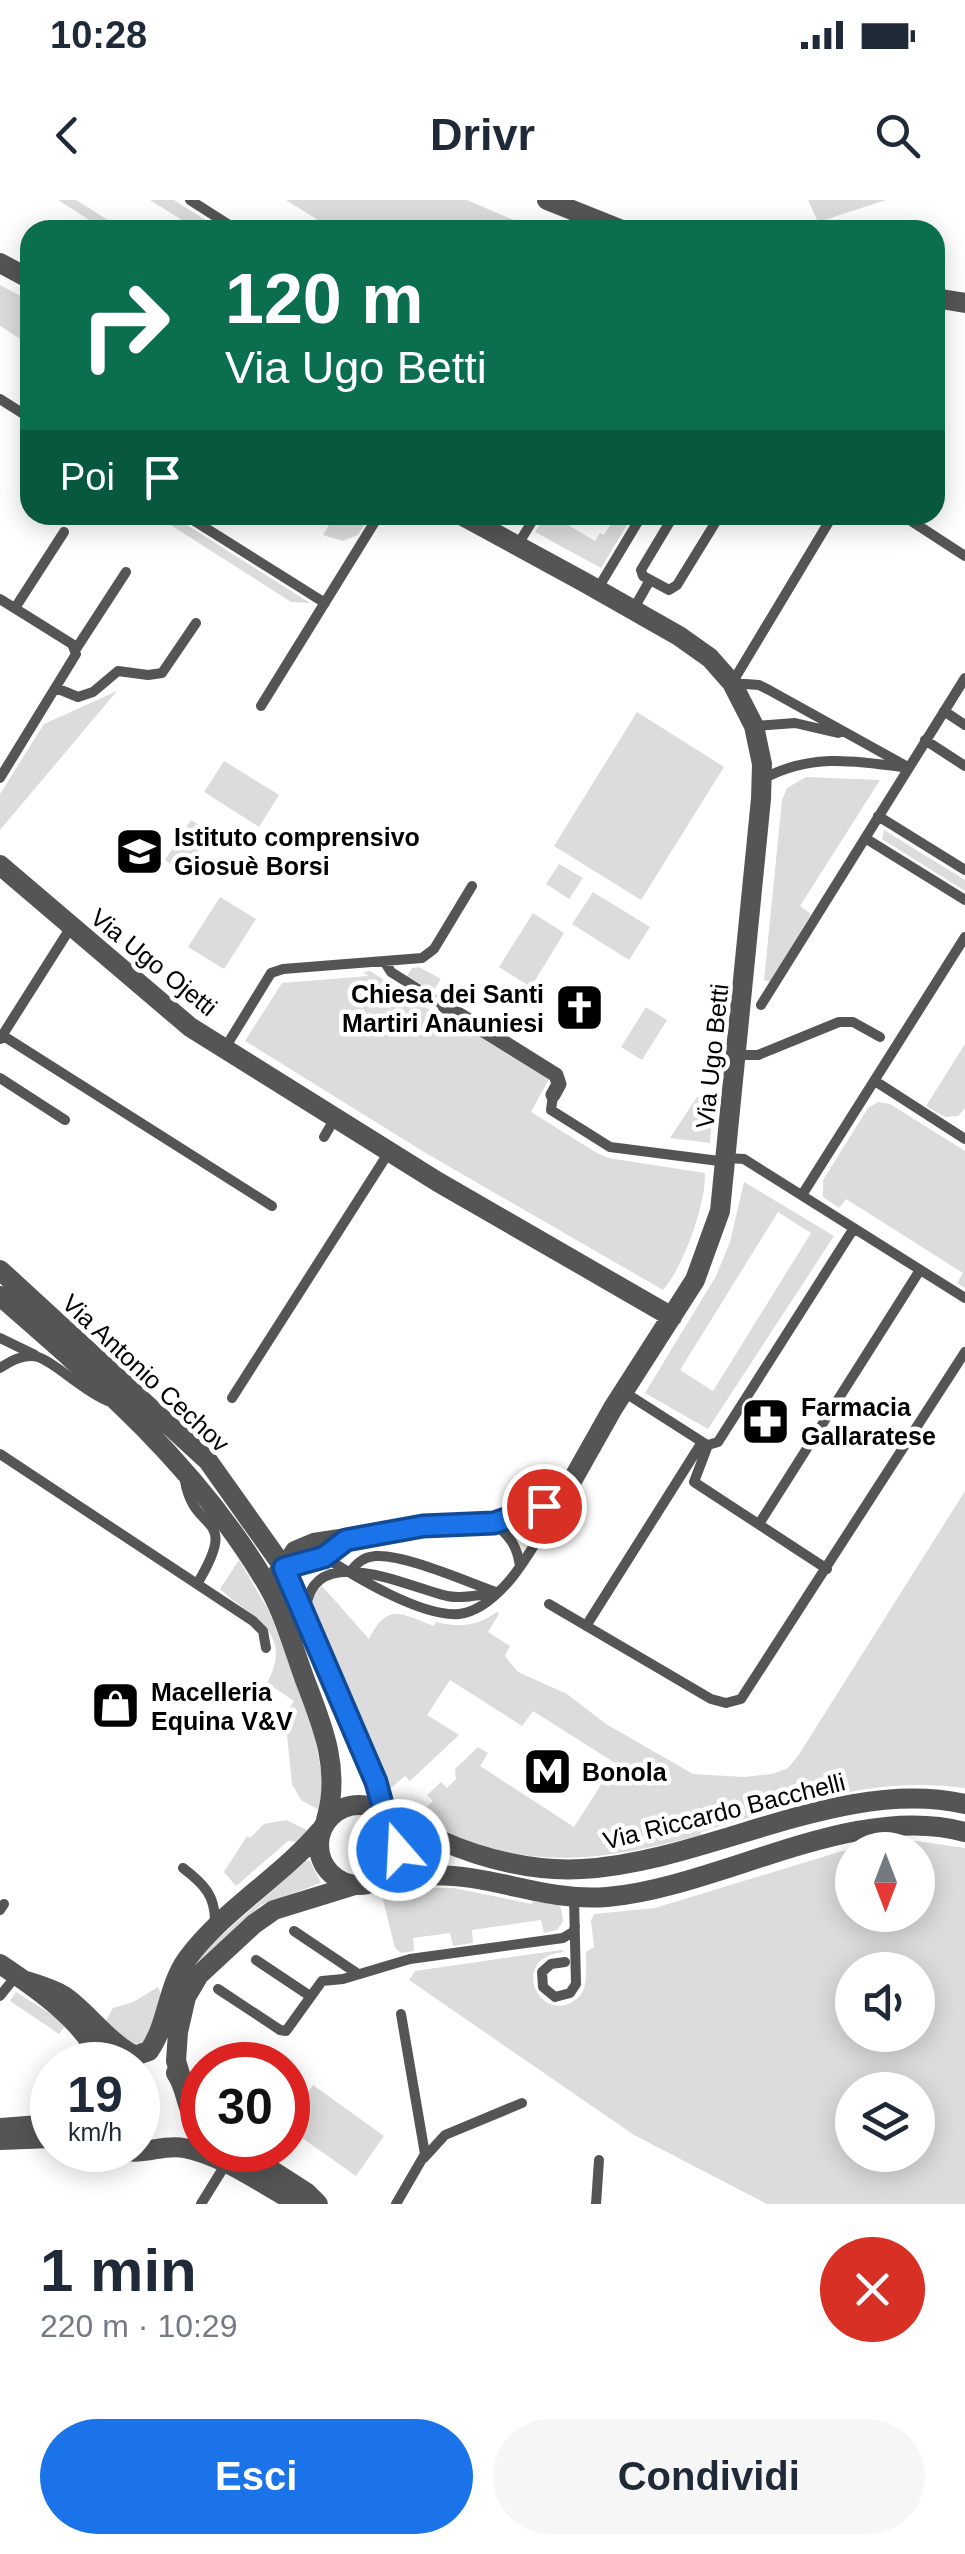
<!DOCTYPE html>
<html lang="it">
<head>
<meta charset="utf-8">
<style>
  body { margin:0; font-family:Helvetica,sans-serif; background:#f6f6f7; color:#1f2937; height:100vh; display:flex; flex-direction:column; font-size:38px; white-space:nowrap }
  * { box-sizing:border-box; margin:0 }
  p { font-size:32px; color:#747a83 }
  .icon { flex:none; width:55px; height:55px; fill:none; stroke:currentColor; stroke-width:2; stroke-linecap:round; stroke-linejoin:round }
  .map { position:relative; height:2004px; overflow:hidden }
  .drawer { display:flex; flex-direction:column; background:#fff; flex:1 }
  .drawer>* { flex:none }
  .hud { position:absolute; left:20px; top:20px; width:925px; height:305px; border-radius:30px; box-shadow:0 5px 25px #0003; background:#0b6e4f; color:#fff; overflow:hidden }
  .needle { width:65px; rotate:180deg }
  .buttons { position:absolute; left:835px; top:1632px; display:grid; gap:20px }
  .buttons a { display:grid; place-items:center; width:100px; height:100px; border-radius:50%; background:#fff; box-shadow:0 5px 25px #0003; font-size:50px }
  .speed { position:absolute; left:30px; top:1842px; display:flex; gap:20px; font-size:50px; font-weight:700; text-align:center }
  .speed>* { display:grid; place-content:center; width:130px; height:130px; border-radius:50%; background:#fff; box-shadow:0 5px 25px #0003; line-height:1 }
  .speed small { font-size:25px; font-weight:400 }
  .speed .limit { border:15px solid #d22; background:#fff; color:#111 }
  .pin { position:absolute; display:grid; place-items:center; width:85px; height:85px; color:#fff; margin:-42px; border:5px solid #fff; border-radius:50%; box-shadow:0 2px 10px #0007 }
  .me { position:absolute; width:110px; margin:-55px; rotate:341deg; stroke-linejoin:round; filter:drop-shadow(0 0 8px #0008) }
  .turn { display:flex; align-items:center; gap:35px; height:210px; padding:0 40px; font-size:45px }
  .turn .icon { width:130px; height:130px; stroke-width:2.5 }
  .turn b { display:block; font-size:70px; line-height:85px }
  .then { display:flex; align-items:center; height:95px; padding:0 40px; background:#0003; gap:20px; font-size:38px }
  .round { display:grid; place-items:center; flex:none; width:105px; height:105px; border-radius:52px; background:#f6f6f7 }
  .head { display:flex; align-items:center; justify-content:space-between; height:170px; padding:0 40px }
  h1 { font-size:60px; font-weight:600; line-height:75px }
  .primary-button { display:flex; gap:20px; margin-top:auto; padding:20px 40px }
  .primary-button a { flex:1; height:115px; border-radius:60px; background:#1a73e8; color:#fff; font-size:40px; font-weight:600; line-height:115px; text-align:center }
  .primary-button a+a { background:#f6f6f7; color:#1f2937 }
  .status { display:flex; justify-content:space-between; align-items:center; height:70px; padding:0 50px; background:#fff; direction:ltr }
  .status svg { height:28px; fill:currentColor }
  header { display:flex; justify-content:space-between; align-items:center; height:130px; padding:0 40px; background:#fff; font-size:45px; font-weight:600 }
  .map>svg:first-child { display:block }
  .green { fill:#dcdcdc; fill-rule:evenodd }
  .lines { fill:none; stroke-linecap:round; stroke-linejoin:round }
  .service { stroke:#555; stroke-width:10 }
  .pedestrian { stroke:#555; stroke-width:15 }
  .minor { stroke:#555; stroke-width:20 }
  .tertiary { stroke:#555; stroke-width:20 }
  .route-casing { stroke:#114b97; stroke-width:25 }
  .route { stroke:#1a73e8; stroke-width:18 }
  .labels { text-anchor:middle; stroke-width:9; stroke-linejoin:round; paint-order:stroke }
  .poi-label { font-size:25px; font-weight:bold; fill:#000; stroke:#fff; text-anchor:start }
  .street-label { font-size:25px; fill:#000; stroke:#fff }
</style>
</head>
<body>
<div class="status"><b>10:28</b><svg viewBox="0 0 49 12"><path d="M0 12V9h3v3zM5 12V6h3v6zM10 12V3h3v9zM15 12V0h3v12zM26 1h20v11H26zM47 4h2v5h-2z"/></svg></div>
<header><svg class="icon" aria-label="back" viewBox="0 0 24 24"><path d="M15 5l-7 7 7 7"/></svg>Drivr<svg class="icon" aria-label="search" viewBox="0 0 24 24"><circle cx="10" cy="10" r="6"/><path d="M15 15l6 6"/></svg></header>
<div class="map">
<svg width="965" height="2004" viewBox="0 0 965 2004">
  <rect width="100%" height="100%" fill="#fff"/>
  <path class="green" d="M58,0H76L124,30H105Z
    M150,0H174L221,30H198Z
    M286,0H467L537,30H334Z
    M808,0H886L818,22Z
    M0,85L30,101V145L0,126Z
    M155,315H171L310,403L291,402Z
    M335,315H370L358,335L343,341L323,335Z
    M546,315H566L563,322L595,341L600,333L604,335L615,317L633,315L601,368L535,332Z
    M117,491L0,630V594L44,524Z
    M637,512L724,567L641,700L554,646Z
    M224,561L279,595L259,627L204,592Z
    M806,577L880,580L800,706L811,714L770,782L764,780L782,600L787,588Z
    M191,620L211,632L185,673L165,660Z
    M884,630L965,680V691L882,639Z
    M559,664L583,678L569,699L546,684Z
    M593,692L650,727L629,760L572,724Z
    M220,697L256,719L224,769L188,747Z
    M533,713L564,733L531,787L499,767Z
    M419,767L441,779L433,791L407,776L412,768Z
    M370,771L440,816L444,810L550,877L531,912L597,953L608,958L705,973C706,1004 684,1066 663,1090L424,952L245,841L282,783L368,776L363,772Z
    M646,807L667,820L642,860L621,847Z
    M965,844V908L958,916L945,917L926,906Z
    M697,897L713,903L710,943L670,938Z
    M878,902L890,904L965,951V1088L957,1083L963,1073L846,999L839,1008L823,997V980L868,908Z
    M744,982L834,1036L708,1229L645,1193L716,1076L730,1042ZM778,1012L811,1033L713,1191L680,1170Z
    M965,1291V1588C873,1575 789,1606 701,1632V1635C596,1663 515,1674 417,1616L433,1601L427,1595L441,1582L447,1588L456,1579L455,1569L478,1547L488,1553L480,1566L574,1627L615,1563L533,1511L522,1526L450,1480L427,1515L459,1535L410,1581L405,1576L391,1588L380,1568L312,1411C311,1401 314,1393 322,1386L369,1439C388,1402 401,1414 434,1426L436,1422C460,1428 477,1426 497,1412L499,1414L488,1432L510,1446L505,1456L518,1472L567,1494L606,1524L693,1574L744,1577L772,1574L788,1568L798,1556Z
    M239,1360L269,1411L313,1526L323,1583L319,1610L301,1600L292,1584L285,1515L294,1501L267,1483C295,1431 251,1418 220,1389Z
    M286,1620L309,1631L299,1642L288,1641L236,1686L224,1672L247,1636L250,1638L264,1624Z
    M917,1641L965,1648V2004H767L634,1935L409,1780L415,1771L561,1750L565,1752C509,1756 537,1822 572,1802C579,1798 584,1792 585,1784C587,1774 586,1762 586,1752L594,1747L591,1720L594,1714L655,1708L842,1651ZM852,1650H918V1715H852ZM852,1770H918V1835H852ZM852,1890H918V1955H852Z
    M306,1661H310L321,1683L261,1705L183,1778L213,1743Z
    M418,1688H454L532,1704L533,1701L556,1704L561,1708L563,1721L557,1730L544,1733L541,1720L472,1730L473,1743L453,1746L450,1733L413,1738L414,1751L401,1753L395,1748L381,1692Z
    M158,1787L161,1794L148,1837L141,1844L131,1843L106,1821L113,1808L133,1802Z
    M16,1792L67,1824L59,1834L10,1801Z
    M313,1885L384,1936L356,1976L288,1928V1920Z"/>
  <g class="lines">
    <path class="service" d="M190,0L237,30
      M0,199L30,218
      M185,315L325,403
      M674,315L641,370L643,376L669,390L677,385L720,315
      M833,315L732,483L759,485L769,490L908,567
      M902,315L965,356
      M517,346L536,315
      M597,390L642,315
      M0,399L72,444L76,454L0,578
      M15,408L64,332
      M633,410L650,380
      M76,449L126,372
      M56,488L78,497L93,492L118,471L148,475L162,473L196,423
      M261,506L379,315
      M944,511L965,525
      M754,526L795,523L838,533
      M925,540L965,566
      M763,579C808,554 852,560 902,567
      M878,616L965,670
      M865,638L965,700
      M384,761L391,772L445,806
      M761,805L965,478
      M2,835L272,1006
      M0,839L71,727
      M225,848L271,773L283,769L422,758L434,749L472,686
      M738,855H758L839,822H853L880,837
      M0,878L65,920
      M875,881L965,939
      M553,895L551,910L610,947L727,962
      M324,937L335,918
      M727,958L744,959L965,1098
      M802,995L965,737
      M0,1138L35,1155
      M0,1168C10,1161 25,1153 38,1157C55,1162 84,1192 108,1201
      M624,1192L707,1245
      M232,1198L389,952
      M0,1254L253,1421L263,1431L266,1448
      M185,1281C194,1336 241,1311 197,1384
      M494,1323C510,1336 517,1346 520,1366
      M759,1324L920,1070
      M324,1357C356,1377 421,1417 459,1414C479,1412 498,1394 510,1380C530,1356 545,1326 561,1300
      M827,1369L694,1282L708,1245L718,1242L854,1028
      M350,1372C357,1363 363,1357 376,1356C404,1354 467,1382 496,1392
      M549,1404L711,1499L726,1503L741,1499L965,1152
      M306,1409C313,1338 412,1389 447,1396C463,1399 479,1395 494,1393
      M586,1426L702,1242
      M183,1668C204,1684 216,1696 215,1724
      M0,1710L4,1704
      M294,1731L358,1774
      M256,1760L310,1796
      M565,1762L551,1764L542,1772L543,1787L555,1797L570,1793L576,1784L574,1698
      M218,1789L280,1830L286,1831L322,1781L343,1779L410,1759L563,1738L573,1732L575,1726
      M0,1796L16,1776
      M424,1958L445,1935L522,1903
      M201,2004L227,1962
      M396,2004L425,1954L401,1814
      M596,2004L599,1960"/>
    <path class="pedestrian" d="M445,806L556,875L559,884L553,895"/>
    <path class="minor" d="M0,63L30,79
      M0,665L190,827L438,982L672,1117
      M0,1070L208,1261L284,1368L376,1582L385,1615
      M0,1096C99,1182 197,1267 265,1381C283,1410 293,1447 305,1480C323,1526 341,1571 326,1620
      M284,1368L295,1351L314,1343L423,1326L494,1323L518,1317L564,1295L613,1208L695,1080L720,1011L761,599L762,564L754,526L732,483L710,458L679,436L584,382L461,315
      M279,1371L324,1357L343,1343
      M319 1645a40 40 0 1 1 80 0a40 40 0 1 1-80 0Z
      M385,1615C407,1617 420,1631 440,1640C482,1659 535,1672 582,1669C708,1662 842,1576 965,1604
      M379,1680C410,1675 440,1673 471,1678C517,1685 559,1701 607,1697C720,1687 854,1601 965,1632
      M0,1764C33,1786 91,1825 101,1865
      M26,1781C39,1785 53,1789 64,1796C85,1809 119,1855 138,1855
      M108,1865L149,1851C168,1824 167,1787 187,1759C224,1709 280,1678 320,1631
      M176,1873C189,1892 184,1912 202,1926
      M183,1884L176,1861L178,1832L186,1797L199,1775L254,1724L274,1710L355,1685
      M0,1928L52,1924
      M0,1940L52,1938
      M121,1950C143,1956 162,1944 184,1948C225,1956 263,1985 299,2004
      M240,1950L307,1993L318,2004"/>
    <path class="tertiary" d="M547,0L622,30
      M935,98L965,103"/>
  </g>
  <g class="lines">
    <defs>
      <path id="route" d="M399,1650L395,1628L385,1615L376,1582L284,1368L324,1357L346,1340L423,1326L494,1323L544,1306"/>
    </defs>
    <use href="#route" class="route-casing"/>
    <use href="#route" class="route"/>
  </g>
  <defs>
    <symbol id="school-square" viewBox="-11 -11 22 22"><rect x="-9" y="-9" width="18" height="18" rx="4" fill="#000" stroke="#fff"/><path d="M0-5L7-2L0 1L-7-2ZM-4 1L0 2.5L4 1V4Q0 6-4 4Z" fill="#fff"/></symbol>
    <symbol id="church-square" viewBox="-11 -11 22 22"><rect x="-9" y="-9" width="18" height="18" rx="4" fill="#000" stroke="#fff"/><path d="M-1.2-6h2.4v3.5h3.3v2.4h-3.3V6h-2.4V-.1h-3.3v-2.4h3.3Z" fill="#fff"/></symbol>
    <symbol id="pharmacy-square" viewBox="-11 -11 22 22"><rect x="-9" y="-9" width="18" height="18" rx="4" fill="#000" stroke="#fff"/><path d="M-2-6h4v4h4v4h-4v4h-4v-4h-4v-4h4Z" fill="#fff"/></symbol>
    <symbol id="shop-square" viewBox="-11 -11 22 22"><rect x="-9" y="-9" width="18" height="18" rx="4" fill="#000" stroke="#fff"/><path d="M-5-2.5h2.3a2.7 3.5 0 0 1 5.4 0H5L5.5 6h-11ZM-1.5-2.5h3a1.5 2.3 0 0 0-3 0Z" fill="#fff"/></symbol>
    <symbol id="metro-square" viewBox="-11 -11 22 22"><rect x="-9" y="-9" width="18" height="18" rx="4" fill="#000" stroke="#fff"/><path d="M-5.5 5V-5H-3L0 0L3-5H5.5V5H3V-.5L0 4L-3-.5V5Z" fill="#fff"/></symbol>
  </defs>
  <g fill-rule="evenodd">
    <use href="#school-square" x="112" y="624" width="55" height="55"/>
    <use href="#church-square" x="552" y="780" width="55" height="55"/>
    <use href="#pharmacy-square" x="738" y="1194" width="55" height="55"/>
    <use href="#shop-square" x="88" y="1478" width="55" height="55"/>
    <use href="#metro-square" x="520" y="1544" width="55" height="55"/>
  </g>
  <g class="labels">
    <g class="poi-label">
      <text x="174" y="646">Istituto comprensivo<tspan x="174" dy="29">Giosuè Borsi</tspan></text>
      <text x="544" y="803" text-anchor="end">Chiesa dei Santi<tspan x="544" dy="29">Martiri Anauniesi</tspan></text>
      <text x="801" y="1216">Farmacia<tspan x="801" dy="29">Gallaratese</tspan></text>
      <text x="151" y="1501">Macelleria<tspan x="151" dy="29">Equina V&amp;V</tspan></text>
      <text x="582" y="1581">Bonola</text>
    </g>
    <g class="street-label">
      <text transform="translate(154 762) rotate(39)" y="9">Via Ugo Ojetti</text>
      <text transform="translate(712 856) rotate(-84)" y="9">Via Ugo Betti</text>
      <text transform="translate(146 1173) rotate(43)" y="9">Via Antonio Cechov</text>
      <text transform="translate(724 1611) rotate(-14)" y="9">Via Riccardo Bacchelli</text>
    </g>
  </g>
</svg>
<div class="buttons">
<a><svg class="needle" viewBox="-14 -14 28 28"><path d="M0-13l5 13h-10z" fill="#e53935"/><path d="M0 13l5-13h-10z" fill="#747a83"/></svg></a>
<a><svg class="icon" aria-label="sound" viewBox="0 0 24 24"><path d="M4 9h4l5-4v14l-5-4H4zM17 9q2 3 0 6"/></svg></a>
<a><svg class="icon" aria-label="layers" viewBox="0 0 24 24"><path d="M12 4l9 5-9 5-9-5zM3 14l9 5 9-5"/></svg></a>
</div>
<div class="speed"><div>19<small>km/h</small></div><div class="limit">30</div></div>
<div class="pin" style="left:544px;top:1306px;background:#d93025"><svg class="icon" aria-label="arrive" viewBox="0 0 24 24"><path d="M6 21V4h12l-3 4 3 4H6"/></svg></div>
<svg class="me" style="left:399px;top:1650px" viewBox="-20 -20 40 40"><circle r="17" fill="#1a73e8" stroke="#fff" stroke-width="3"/><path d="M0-11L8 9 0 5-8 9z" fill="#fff"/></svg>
<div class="hud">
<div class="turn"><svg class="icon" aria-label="right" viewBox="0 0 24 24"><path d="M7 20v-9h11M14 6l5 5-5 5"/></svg><div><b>120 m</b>Via Ugo Betti</div></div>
<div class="then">Poi<svg class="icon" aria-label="arrive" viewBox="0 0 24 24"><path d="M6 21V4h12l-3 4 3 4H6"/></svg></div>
</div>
</div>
<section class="drawer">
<div class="head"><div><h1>1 min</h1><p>220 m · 10:29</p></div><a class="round" style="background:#d93025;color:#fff"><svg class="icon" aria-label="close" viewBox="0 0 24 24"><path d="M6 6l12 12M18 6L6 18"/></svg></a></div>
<div class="primary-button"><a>Esci</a><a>Condividi</a></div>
</section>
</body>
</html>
